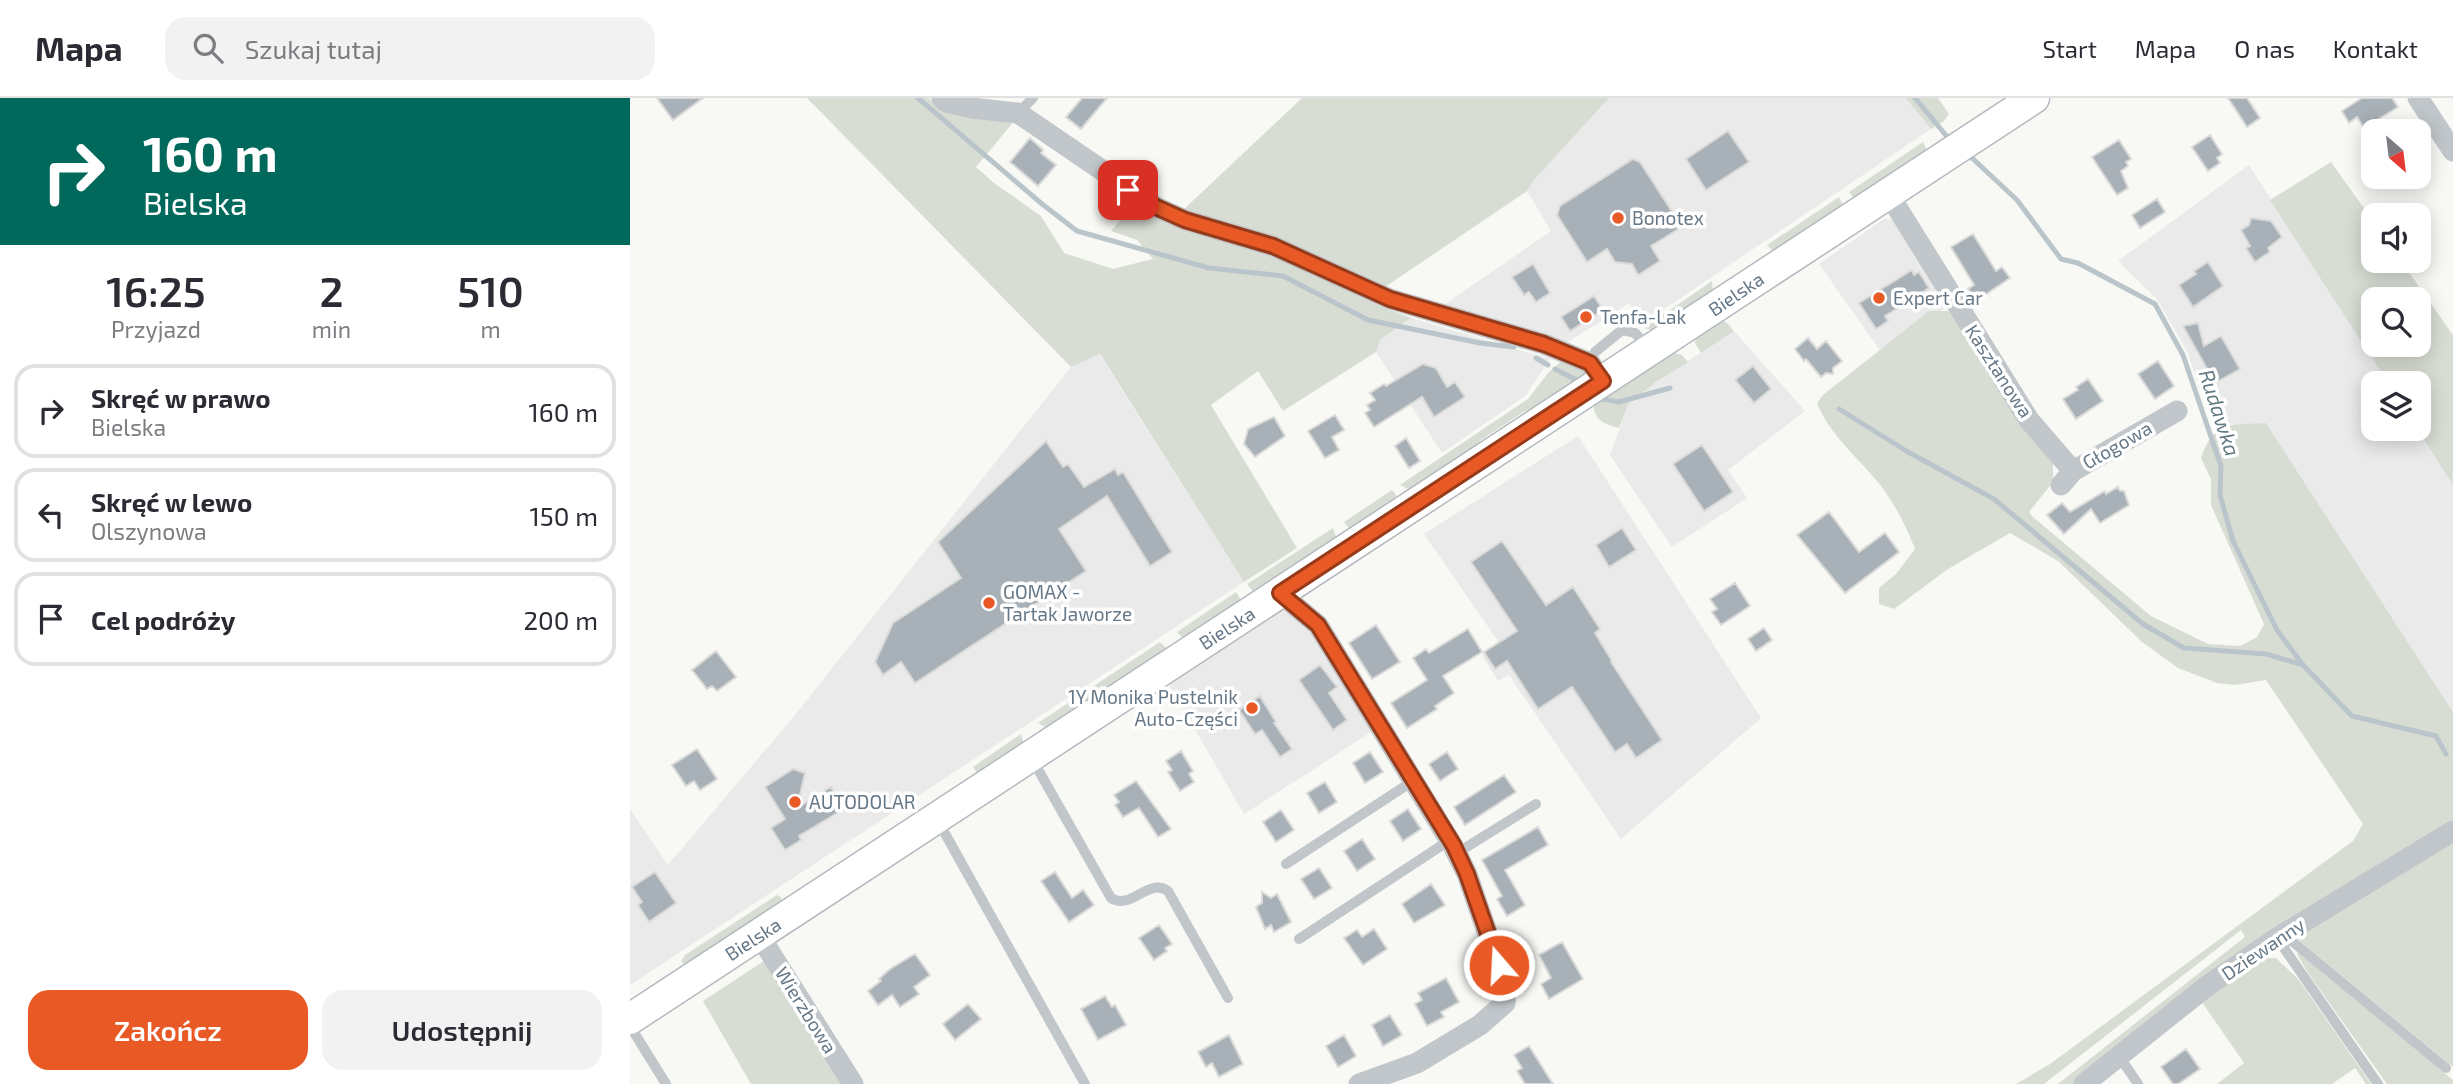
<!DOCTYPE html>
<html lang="pl">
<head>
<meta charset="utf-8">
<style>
  body { margin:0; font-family:"Exo 2",sans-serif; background:#f2f2f3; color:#2b2b33; height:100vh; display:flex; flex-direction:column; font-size:26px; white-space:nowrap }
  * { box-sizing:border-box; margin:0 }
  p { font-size:23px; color:#7c7c81 }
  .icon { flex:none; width:38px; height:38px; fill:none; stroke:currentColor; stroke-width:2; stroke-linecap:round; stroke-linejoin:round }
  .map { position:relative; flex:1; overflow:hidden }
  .side { display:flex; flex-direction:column; background:#fff; width:630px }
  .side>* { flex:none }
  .top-card { background:#00695c; color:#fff; overflow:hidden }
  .needle { width:46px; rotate:152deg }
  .fabs { position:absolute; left:1731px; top:21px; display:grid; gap:14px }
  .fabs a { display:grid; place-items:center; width:70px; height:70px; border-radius:14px; background:#fff; box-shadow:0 4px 18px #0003; font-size:35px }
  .pin { position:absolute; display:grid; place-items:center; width:60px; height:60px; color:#fff; margin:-30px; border-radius:14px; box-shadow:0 4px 10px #0006 }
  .me { position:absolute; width:77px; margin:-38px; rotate:341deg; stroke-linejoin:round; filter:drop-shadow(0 0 5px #0008) }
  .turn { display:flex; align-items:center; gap:24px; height:147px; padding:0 28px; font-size:32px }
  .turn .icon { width:91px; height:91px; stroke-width:2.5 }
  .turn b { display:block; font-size:49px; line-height:60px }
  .eta { display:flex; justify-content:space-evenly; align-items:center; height:119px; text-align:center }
  .eta b { font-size:42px; font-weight:600; line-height:49px }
  .button { display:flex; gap:14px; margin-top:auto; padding:14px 28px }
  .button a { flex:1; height:80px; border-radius:21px; background:#e85926; color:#fff; font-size:28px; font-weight:600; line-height:80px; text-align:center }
  .button a+a { background:#f2f2f3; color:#2b2b33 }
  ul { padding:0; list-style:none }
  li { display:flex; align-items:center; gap:21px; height:94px; margin:0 14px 10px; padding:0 14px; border:4px solid #e1e1e2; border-radius:21px }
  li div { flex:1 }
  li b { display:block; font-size:26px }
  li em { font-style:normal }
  header { display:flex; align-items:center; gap:42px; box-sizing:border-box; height:98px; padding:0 35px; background:#fff; border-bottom:2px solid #e1e1e2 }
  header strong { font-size:33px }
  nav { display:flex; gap:38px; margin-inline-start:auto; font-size:24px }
  .search { width:490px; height:63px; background:#f2f2f3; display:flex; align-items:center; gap:18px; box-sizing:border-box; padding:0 24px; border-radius:21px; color:#7c7c81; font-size:26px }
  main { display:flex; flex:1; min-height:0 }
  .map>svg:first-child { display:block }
  .built { fill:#e9eae9 }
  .green { fill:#d8ddd4; fill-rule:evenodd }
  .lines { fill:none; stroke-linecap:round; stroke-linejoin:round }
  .stream { stroke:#b9c5ca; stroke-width:5 }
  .building { fill:#a8b1b7; stroke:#dadad8; stroke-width:2 }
  .secondary-casing { stroke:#b3b9be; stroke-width:33 }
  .lane { stroke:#c1c6ca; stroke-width:10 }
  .street { stroke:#c1c6ca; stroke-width:21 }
  .secondary { stroke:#fff; stroke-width:30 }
  .route-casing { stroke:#973a19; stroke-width:18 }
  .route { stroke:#e85926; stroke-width:12 }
  .poi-dot { fill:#e85926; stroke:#fff; stroke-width:2.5 }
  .labels { text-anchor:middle; stroke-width:7; stroke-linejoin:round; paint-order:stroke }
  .poi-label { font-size:19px; fill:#667887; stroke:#fff; text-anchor:start }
  .street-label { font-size:19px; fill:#667887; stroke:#fff }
  .water-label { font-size:21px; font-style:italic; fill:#637983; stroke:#fff }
</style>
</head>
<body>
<header>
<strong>Mapa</strong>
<div class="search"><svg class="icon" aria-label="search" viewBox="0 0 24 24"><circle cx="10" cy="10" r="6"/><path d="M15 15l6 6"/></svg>Szukaj tutaj</div>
<nav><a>Start</a><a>Mapa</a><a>O nas</a><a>Kontakt</a></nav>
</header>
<main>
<section class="side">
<div class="top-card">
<div class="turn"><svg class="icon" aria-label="right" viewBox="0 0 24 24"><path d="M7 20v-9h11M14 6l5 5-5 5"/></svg><div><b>160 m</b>Bielska</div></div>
</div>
<div class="eta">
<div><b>16:25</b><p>Przyjazd</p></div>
<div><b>2</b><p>min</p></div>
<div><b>510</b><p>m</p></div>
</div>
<ul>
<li><svg class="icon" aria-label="right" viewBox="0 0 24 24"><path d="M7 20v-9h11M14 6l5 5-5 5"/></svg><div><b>Skręć w prawo</b><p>Bielska</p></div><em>160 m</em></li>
<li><svg class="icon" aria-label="left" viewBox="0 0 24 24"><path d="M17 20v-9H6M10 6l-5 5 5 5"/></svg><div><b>Skręć w lewo</b><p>Olszynowa</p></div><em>150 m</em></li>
<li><svg class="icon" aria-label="arrive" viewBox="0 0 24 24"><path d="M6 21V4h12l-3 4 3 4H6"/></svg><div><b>Cel podróży</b></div><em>200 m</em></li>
</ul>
<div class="button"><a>Zakończ</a><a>Udostępnij</a></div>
</section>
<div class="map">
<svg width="1823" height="986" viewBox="0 0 1823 986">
  <rect width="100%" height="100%" fill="#f8f8f5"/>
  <path class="built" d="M979,0H1276L1301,31L1012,226L999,205L935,246L814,207L921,133L897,93L903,83Z
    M1619,67L1758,285H1743V331H1787L1823,387V614L1636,325L1598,327L1576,308L1557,253L1527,201L1488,163Z
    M1254,121L1266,122L1320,206L1252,255L1189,166Z
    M781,220L920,261L895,298L812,355L746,254L751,241Z
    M1104,233L1175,313L1098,372L1117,400L1042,449L980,357L999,305L1026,284Z
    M469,256L614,484L0,887V711L38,767L165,617L441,269Z
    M948,338L1131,620L991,741L879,577L868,583L852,557L868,543L794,436Z
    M655,509L669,517L746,631L614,716L538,585Z"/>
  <path class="green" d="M177,0H299L307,7L386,21L346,69L364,85L411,118L434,155L483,171L523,161L507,142L481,133L503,107L552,128L638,155L750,208L781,220L751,241L746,254L653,313L628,273L581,307L667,450L614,484L470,256L441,269Z
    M672,0H979L903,83L897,93L755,189L552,113Z
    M1276,0H1308L1319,16L1314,23L1301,31Z
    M1293,44L1298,54L1224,101L1219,94Z
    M1701,64L1743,123V163H1771L1823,237V387L1787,331L1788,285H1758L1640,102ZM1743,201H1788V247H1743Z
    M1209,99L1214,109L1144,154L1137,147Z
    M1082,183L1083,195L1024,233L1014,230Z
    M1299,213H1319L1423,357V384L1399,414L1403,419L1521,518L1578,546L1610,548L1627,539L1634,526L1581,407V381L1571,360C1584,322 1600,327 1636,325L1823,614V724L1447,986H1428L1615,839L1611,832L1414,986H1386L1420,966L1723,743L1733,726L1636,582L1605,587L1587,585L1548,570L1512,544L1428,463L1380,435L1318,471L1264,511L1249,506V490L1266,476L1285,451C1276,428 1266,408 1251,388C1229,360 1200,338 1187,305L1193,297Z
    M1091,223L1096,224L1104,233L1071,255L1065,245L1066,238Z
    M1044,255L1052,257L1058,264L1026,284L999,305L989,330C975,326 962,322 964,304L1039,256Z
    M934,261L959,277L924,302L895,313L851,342L840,354L780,392L770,387L898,301L919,274Z
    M762,392L766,397L764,407L722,434L714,424Z
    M703,430L708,444L624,495L617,486Z
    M606,494L611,502L609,508L555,542L547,534Z
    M530,544L537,551V555L417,630L408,625Z
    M391,636L393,643L390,650L351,680L343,669Z
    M1823,741V969L1670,843L1666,835Z
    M147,797L151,799L152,808L63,865L54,866L51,864L55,857Z
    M1668,854L1823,982V986H1757L1678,875L1667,856Z
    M1637,860H1646L1669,882L1741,986H1736L1725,970L1702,986H1587L1614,965L1569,900Z
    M137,861L214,986H121L73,903Z"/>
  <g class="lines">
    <path class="stream" d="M288,0L412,106L447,133L579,170L653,178L738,222L850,245L884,249
      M1285,0L1319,41
      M1341,59L1387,102L1431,161L1448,165L1525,206L1553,257L1591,368L1590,397L1603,443L1647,532L1673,567L1722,618L1806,638L1816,656
      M906,260L918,267
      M925,271L950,284
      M972,301L989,304L1040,290
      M1209,311L1278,354L1364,401L1513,526L1554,550L1636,556L1673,567"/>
  </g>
  <path class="building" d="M27,0H73L43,22Z
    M452,0H477L451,31L436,19Z
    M1598,0H1617L1630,20L1617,29Z
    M1732,0H1762L1768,9L1734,30L1727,19L1719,25L1712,13Z
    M1098,33L1119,64L1076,92L1056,61Z
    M1580,37L1592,56L1587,60L1590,65L1578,73L1562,49Z
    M400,40L413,52L411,55L426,67L408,88L380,64Z
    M1489,42L1501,61L1496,64L1498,68L1491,73L1498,90L1487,97L1462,59Z
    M1003,61L1010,64L1048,123L1047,132L1021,148L1030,163L1008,177L1002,166L985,164L977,151L957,164L927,117L930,108Z
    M1527,101L1535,114L1510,130L1502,117Z
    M1621,120L1641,123L1652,139L1638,150L1640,154L1625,164L1616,150L1620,148L1611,132L1619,127Z
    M1343,136L1366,173L1372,169L1380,180L1346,203L1338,191L1344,187L1321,149Z
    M1578,164L1593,188L1563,209L1549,187L1566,176L1564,173Z
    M903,166L920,195L906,204L899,194L894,197L882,179Z
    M1282,172L1284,177L1289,174L1299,190L1293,194L1297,201L1283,209L1279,203L1255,218L1258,223L1246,231L1229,205Z
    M964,198L973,212L940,233L931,219Z
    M1568,225L1574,248L1591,238L1610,271L1585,285L1553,228Z
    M1178,240L1187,251L1196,243L1212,263L1203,270V276L1196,275L1191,279L1176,261L1174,263L1165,251Z
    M1528,263L1544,288L1525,301L1508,276Z
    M793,266L806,270L817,289L825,284L835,299L804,319L792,299L744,329L735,315L740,312L737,307L745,302L740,295L754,286L756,288Z
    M1123,268L1141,291L1124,305L1105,282Z
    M1458,281L1473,303L1446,321L1433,301L1448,292L1446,289Z
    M705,317L714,332L702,339L709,352L695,360L678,333Z
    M644,319L655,338L625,359L614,346L618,331Z
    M776,340L790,363L779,370L765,348Z
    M416,343L433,369L438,366L454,389L485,371L488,377L493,374L542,454L520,468L477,398L429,431L456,473L285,585L271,564L253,577L245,564L263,525L331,480L308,444Z
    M1072,347L1103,394L1074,413L1043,366Z
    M1488,389L1490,393H1494L1499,407L1470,425L1461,411L1434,436L1417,417L1432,405L1440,414L1475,393L1476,396Z
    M1199,414L1229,454L1255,435L1269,454L1215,495L1167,437Z
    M992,430L1006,452L979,469L966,447Z
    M872,443L916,507L943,489L970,531L965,535L982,563L981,564L1032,642L1006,660L997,646L985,654L942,589L908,611L877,563L865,571L854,554L887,533L841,464Z
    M1105,485L1120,508L1091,527L1082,514L1087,511L1080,501Z
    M746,527L770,564L742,581L719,545Z
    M1134,530L1142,542L1126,553L1118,541Z
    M838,531L852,554L813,578L824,595L805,608L807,611L777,630L761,605L797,582L783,560L796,551L799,555Z
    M86,553L106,579L87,593L82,588L77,591L62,572Z
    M690,567L707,589L699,595L717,622L703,632L669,582Z
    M630,598L646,624L644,625L662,651L650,659L632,632L625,636L609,612Z
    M67,651L87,681L70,692L64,683L56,688L42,667Z
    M551,653L563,673L559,676L564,684L550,693L538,674L542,672L536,663Z
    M740,654L753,674L735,685L723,665Z
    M817,654L828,671L810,683L799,666Z
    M163,671L175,675L167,710L201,689L214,711L169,738L171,742L155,752L141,730L155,721L135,689Z
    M874,677L886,694L835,727L824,709Z
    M506,683L541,731L528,739L509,710L493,719L485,707L489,704L484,697Z
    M695,684L707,704L689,715L677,695Z
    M778,711L791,731L773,743L760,723Z
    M651,712L664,732L646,744L633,724Z
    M908,729L918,747L875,772L895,807L877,818L867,801L872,798L852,762Z
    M732,741L745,761L727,773L714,753Z
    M689,770L702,790L684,801L671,781Z
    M25,774L46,805L19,824L8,807L12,804L2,789Z
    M425,774L442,800L453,792L464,807L439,824L411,783Z
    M801,786L815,807L784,825L772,806Z
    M632,794L641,800L647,796L661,824L644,834L641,827L635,831L626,809L632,805Z
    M529,827L542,846L535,850L537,853L524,862L509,840Z
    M744,831L757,851L733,867L714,840L727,832L732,839Z
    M932,844L953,881L919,901L911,886L921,880L909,857Z
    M285,856L300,877L284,889L289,896L270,909L262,897L248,907L238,893L251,883L249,881L260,871Z
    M816,880L829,904L811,914L814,919L797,928L785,906L792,902L788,895Z
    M475,898L482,909L485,907L496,927L468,942L451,911Z
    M338,906L351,921L325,942L313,926Z
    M760,917L772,937L753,948L742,927Z
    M599,937L613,966L589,979L582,965L576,969L568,954Z
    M714,937L726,958L708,969L696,948Z
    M899,948L923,986H895L887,973L892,970L884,957Z
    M1556,951L1570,971L1548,986H1543L1531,969Z"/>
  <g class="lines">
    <defs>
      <path id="secondary" d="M0,921L1404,0"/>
    </defs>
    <use href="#secondary" class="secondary-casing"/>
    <path class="lane" d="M388,15L403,0
      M960,265L965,254L992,232L1005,235L1019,250
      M402,661L481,800C501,813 518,779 538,793L598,900
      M308,723L455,986
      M827,755L906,706
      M656,766L783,683
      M669,841L820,742
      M0,928L36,986
      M1489,958L1508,986
      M1748,986L1647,840L1663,844L1816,970"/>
    <path class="street" d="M312,0L316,4L342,10L388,15L526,109L555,122L643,148L760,201L914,246L960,265L973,283
      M1788,0L1823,53
      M1258,95L1399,322L1443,373
      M1431,387L1443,373L1547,313
      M650,495L688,527L823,748L837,776L876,889L875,905L850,927L787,965L729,986
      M129,837L223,986
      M1454,986L1577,888L1647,840L1823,733"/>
    <use href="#secondary" class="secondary"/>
  </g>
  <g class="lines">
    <defs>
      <path id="route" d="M498,92L526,109L555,122L643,148L760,201L914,246L960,265L973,283L650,495L688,527L824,748L837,776L869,867"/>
    </defs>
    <use href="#route" class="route-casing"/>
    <use href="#route" class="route"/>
  </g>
  <g class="poi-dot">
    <circle cx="988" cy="120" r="7"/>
    <circle cx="1249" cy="200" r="7"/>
    <circle cx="956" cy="219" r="7"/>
    <circle cx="359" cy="505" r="7"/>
    <circle cx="622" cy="610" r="7"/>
    <circle cx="165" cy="704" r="7"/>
  </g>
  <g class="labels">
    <g class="poi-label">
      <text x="1002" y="127">Bonotex</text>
      <text x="1263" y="207">Expert Car</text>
      <text x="970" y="226">Tenfa-Lak</text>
      <text x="373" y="501">GOMAX -<tspan x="373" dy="22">Tartak Jaworze</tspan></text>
      <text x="608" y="606" text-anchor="end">1Y Monika Pustelnik<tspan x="608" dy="22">Auto-Części</tspan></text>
      <text x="179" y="711">AUTODOLAR</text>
    </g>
    <g class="street-label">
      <text transform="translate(1106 196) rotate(-34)" y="7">Bielska</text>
      <text transform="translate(1369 273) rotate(57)" y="7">Kasztanowa</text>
      <text transform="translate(1487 347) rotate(-30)" y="7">Głogowa</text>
      <text transform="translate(597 530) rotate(-33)" y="7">Bielska</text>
      <text transform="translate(123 841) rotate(-33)" y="7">Bielska</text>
      <text transform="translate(1633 851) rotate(-34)" y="7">Dziewanny</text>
      <text transform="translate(176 912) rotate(58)" y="7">Wierzbowa</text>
    </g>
    <g class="water-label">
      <text transform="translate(1589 315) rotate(72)" y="7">Rudawka</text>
    </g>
  </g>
</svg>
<div class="fabs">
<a><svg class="needle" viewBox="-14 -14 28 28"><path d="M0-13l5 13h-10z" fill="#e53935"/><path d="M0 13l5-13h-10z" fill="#7c7c81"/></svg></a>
<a><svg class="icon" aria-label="sound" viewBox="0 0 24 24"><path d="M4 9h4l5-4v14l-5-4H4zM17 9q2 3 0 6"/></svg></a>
<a><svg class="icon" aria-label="search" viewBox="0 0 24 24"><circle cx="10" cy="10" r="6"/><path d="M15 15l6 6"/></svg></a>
<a><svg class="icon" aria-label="layers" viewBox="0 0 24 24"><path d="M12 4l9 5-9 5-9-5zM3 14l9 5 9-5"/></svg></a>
</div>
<div class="pin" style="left:498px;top:92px;background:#d93025"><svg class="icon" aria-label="arrive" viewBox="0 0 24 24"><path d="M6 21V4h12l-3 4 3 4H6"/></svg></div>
<svg class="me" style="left:869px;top:867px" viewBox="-20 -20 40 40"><circle r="17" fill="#e85926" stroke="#fff" stroke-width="3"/><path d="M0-11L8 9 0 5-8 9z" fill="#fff"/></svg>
</div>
</main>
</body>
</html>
